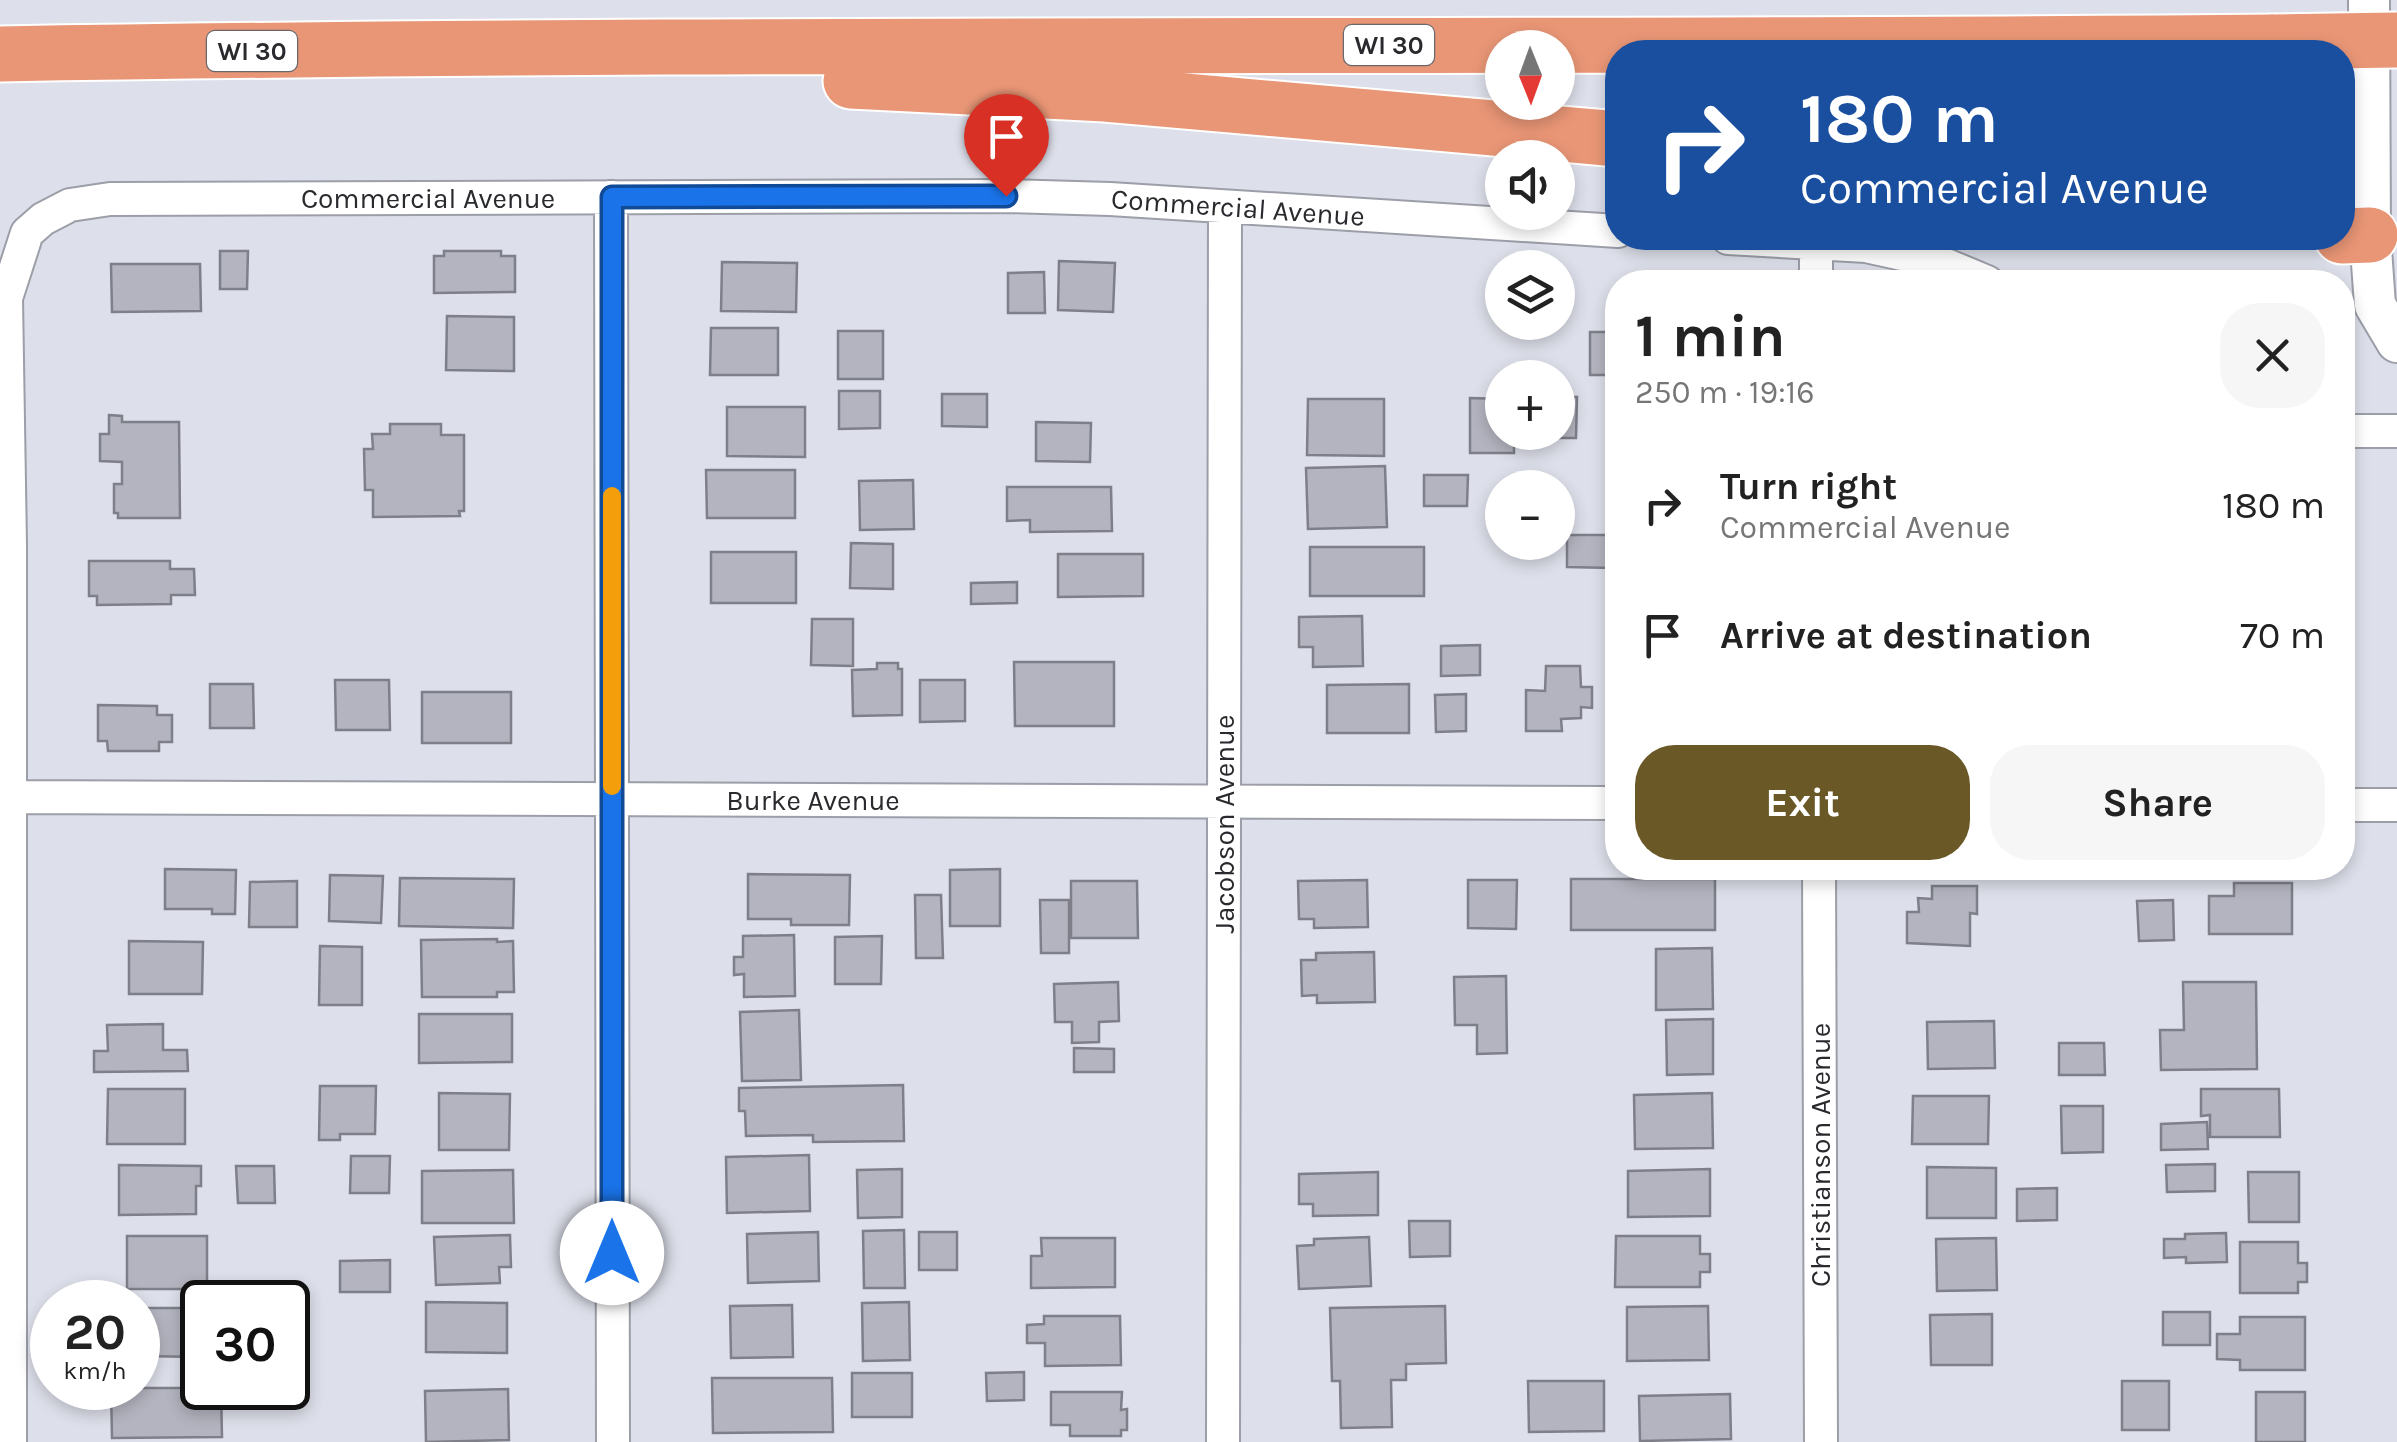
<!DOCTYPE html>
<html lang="en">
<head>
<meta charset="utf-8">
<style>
  body { margin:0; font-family:Karla,sans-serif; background:#f6f6f6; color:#222; height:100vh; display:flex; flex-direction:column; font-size:38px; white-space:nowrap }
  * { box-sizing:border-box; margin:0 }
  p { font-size:32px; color:#767676 }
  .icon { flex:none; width:55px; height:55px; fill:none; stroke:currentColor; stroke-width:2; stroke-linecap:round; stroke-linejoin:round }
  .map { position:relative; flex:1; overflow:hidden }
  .details { position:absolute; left:1605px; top:270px; width:750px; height:610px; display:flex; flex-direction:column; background:#fff; border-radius:40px; box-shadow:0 5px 15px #0003 }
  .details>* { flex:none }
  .banner { position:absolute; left:1605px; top:40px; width:750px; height:210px; border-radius:40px; box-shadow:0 5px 15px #0003; background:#1a4fa0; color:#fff; overflow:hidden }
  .needle { width:65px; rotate:179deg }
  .fabs { position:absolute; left:1485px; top:30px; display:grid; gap:20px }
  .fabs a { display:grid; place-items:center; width:90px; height:90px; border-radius:50%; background:#fff; box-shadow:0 5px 15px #0003; font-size:50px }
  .speed { position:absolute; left:30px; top:1280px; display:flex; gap:20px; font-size:50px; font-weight:700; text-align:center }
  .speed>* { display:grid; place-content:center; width:130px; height:130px; border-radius:50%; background:#fff; box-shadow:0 5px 15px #0003; line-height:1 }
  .speed small { font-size:25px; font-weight:400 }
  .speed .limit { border:5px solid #111; border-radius:15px; background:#fff; color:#111 }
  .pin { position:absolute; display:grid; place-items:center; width:85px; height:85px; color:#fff; margin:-102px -42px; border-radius:50% 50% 50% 0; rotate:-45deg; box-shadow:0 0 10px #0007 }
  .pin .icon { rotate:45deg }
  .me { position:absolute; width:110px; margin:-55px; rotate:0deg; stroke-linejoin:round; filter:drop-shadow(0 0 8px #0008) }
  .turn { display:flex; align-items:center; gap:35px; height:210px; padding:0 30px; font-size:45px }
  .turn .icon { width:130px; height:130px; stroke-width:2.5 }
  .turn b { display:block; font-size:70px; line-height:85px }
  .round { display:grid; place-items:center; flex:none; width:105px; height:105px; border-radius:40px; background:#f6f6f6 }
  .overview { display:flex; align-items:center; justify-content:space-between; height:170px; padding:0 30px }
  h1 { font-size:60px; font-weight:700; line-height:75px }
  .primary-button { display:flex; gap:20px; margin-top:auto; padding:20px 30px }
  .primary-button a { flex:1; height:115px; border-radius:40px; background:#6a5927; color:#fff; font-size:40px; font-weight:700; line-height:115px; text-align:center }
  .primary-button a+a { background:#f6f6f6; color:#222 }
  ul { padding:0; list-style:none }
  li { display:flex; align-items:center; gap:30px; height:130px; padding:0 30px }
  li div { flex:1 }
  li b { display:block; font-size:38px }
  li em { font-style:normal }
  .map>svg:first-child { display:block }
  .building { fill:#b3b4bf; stroke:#7e7f89; stroke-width:2.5 }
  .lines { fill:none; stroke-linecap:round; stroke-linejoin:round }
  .minor-casing { stroke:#9c9ea8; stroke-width:36 }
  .tertiary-casing { stroke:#9c9ea8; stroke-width:44 }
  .motorway-casing { stroke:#fff; stroke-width:59 }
  .minor { stroke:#fff; stroke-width:32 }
  .tertiary { stroke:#fff; stroke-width:40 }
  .motorway { stroke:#e99676; stroke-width:55 }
  .motorway-bridge-casing { stroke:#fff; stroke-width:59; stroke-linecap:butt }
  .motorway-bridge { stroke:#e99676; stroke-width:55 }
  .route-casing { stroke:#114b97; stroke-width:25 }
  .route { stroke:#1a73e8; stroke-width:18 }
  .slow { stroke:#f59e0b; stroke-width:18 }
  .labels { text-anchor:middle; stroke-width:8; stroke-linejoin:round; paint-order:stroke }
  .shield { fill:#fff; stroke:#69696d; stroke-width:2.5 }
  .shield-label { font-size:25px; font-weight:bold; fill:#29292e }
  .street-label { font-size:28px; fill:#29292e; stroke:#fff }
</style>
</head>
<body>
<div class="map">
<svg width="2397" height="1442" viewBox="0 0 2397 1442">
  <rect width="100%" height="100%" fill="#dddfea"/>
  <path class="building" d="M220,251H248L247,289H220Z
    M444,251H501V256H515V292L434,293V256H444Z
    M1059,261L1115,263L1113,312L1058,310Z
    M722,262L797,263L796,312L721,311Z
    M111,264H200L201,311L112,312Z
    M1044,272L1045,313H1008V273Z
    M447,316L514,317V371L446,370Z
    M711,328H778V375H710Z
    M838,331H883V379H838Z
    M1590,332H1618V375H1590Z
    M839,391H880V428L839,429Z
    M942,394H987V427L942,426Z
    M1558,397H1577L1576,438H1529V432H1558Z
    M1470,398L1502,399V432H1514V453H1470Z
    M1308,399H1384V456L1307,455Z
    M727,407H805V457L727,456Z
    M109,415L122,416V422H179L180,518H118V513H114V484H122V462L100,461V434H109Z
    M1036,422L1091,423L1090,462L1036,461Z
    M390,424H441V435H464V511H459L460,516L373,517V490H365L364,449H373L372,434H390Z
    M1385,466L1387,527L1308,529L1306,468Z
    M706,470H795V518H707Z
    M1424,475H1468L1467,506H1424Z
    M913,480L914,529L860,530L859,481Z
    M1007,487H1111L1112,531L1030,532V520L1007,521Z
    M1567,535H1613V568L1567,567Z
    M851,543L893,544V589L850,588Z
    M1310,547H1424V596H1310Z
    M711,552H796V603H711Z
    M1058,554H1143V596L1058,597Z
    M89,561H170V569H194L195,595H171V604L97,605V596H89Z
    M1017,582V603L971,604V583Z
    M1362,616L1363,666L1313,667V647H1299V617Z
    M812,619H853V666L811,665Z
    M1480,645V675L1441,676V646Z
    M1014,662H1114V726H1015Z
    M877,663H898V669H902V715L853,716L852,670L877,669Z
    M1546,666H1580L1581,687H1592V708L1581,707V718L1561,719L1562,731H1526V690L1545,691Z
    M335,680H389L390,730H336Z
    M920,680H965V721L920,722Z
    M210,684H253L254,728H210Z
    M1409,684V733H1327V685Z
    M422,692H511V743H422Z
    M1466,694V731L1436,732L1435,695Z
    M98,705L157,706V715H172V742H159V751H108L107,741H98Z
    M165,869L236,870L235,914H212V909H165Z
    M1000,869V926H950V870Z
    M748,874L850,875L849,925H791V919H748Z
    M330,875L383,876L381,923L329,921Z
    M400,878L514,879L513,928L399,926Z
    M1571,879H1715V930H1571Z
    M1367,880L1368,927L1314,928V919H1299L1298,881Z
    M1468,880H1517L1516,929L1468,928Z
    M297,881V927H249L250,882Z
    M1071,881H1137L1138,938H1071Z
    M2234,883H2292V934H2209V896H2234Z
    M1932,886H1977V914L1970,913V946L1907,943V912H1919L1918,898L1932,899Z
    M915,895H941L943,958H916Z
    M1040,900H1069V953H1041Z
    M2173,900L2174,940L2139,941L2137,901Z
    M794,935L795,996L744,997V974L734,975V957H743V936Z
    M882,936L881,984H835V937Z
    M497,939V942L513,941L514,992H497V997H422L421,940Z
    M129,941L203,942L202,994H129Z
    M320,946L362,947V1005H319Z
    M1712,948L1713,1009L1656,1010V949Z
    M1374,952L1375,1002L1317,1003V995L1302,996L1301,960H1316V953Z
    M1506,976L1507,1053L1477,1054V1025H1455L1454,977Z
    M1118,982L1119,1021L1099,1022V1042L1072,1043V1022H1055L1054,984Z
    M2183,982H2256L2257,1069L2161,1070L2160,1030H2184Z
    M799,1010L801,1080L742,1081L740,1012Z
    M419,1014H512V1062L419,1063Z
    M1713,1019V1074L1667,1075L1666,1020Z
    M1994,1021L1995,1068L1928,1069L1927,1022Z
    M163,1024V1050H187L188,1071L94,1072V1051H108L107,1025Z
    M2059,1043H2104L2105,1075H2059Z
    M1074,1048L1114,1049V1072H1074Z
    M903,1085L904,1141L813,1142V1135L746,1136L745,1111H739V1088Z
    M320,1086H376L375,1134H340V1140H319Z
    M108,1089H185V1144H107Z
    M2201,1089H2279L2280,1137H2210V1115L2201,1116Z
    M439,1093L510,1094L509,1150H439Z
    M1712,1093L1713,1148L1635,1149L1634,1095Z
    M1913,1096H1989L1988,1144H1912Z
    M2061,1106H2103V1152L2062,1153Z
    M2207,1122L2208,1149L2161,1150V1124Z
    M809,1155L810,1211L727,1213L726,1157Z
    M351,1156H390L389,1193H350Z
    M2215,1164V1191L2167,1192L2166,1165Z
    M119,1165L201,1166V1186H196V1214L119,1215Z
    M236,1166H274L275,1203H238Z
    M1927,1167L1996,1168V1218H1927Z
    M902,1169V1217L858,1218L857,1170Z
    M1710,1169V1216L1628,1217V1171Z
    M513,1170L514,1223H422V1171Z
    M1378,1172V1215L1313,1216V1204H1299V1174Z
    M2248,1172H2299V1222H2249Z
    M2057,1188V1220L2017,1221V1189Z
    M1409,1221H1450V1256L1410,1257Z
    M904,1230L905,1288H864L863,1231Z
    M818,1232L819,1281L748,1283L747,1234Z
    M919,1232H957V1270H919Z
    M2226,1233L2227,1262L2186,1263V1257L2164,1258V1239H2185V1234Z
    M510,1235L511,1267H499L500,1283L436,1285L434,1237Z
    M127,1236H207V1289H127Z
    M1616,1236H1700V1254H1710V1272H1700V1287H1615Z
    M1369,1237L1371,1286L1299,1289L1297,1246L1314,1245V1239Z
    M1041,1238H1115V1287L1031,1288V1256H1042Z
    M1996,1238L1997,1290L1937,1291L1936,1239Z
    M2240,1242H2298V1263H2307V1282H2298V1293H2240Z
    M390,1260V1292H340V1261Z
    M426,1302L507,1303V1353L426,1352Z
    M909,1302L910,1360L863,1361L862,1303Z
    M792,1305L793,1357L731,1358L730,1306Z
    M1445,1306L1446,1363L1406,1364V1380H1391L1392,1427L1341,1428L1340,1381H1332L1330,1308Z
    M1708,1306L1709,1360L1627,1361V1307Z
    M138,1308H202V1357L138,1356Z
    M2163,1312H2210V1345H2163Z
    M1992,1314V1365H1931L1930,1315Z
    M1044,1316H1120L1121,1365L1045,1366V1343H1027V1325L1044,1324Z
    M2240,1317H2305V1370H2240V1360L2217,1359V1334H2240Z
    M1024,1372V1400L987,1401L986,1373Z
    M852,1373H912V1417H852Z
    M712,1378H832L833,1432L713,1433Z
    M1528,1381H1604V1431L1529,1432Z
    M2122,1381H2169V1430H2122Z
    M111,1388H221L222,1437L112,1438Z
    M508,1389L509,1440L426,1442L425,1391Z
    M1051,1392H1122L1121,1410L1127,1409V1430H1121V1436H1070V1425H1051Z
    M2256,1392H2305V1442H2256Z
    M1730,1394L1731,1439L1640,1441L1639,1396Z"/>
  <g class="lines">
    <defs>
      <path id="minor" d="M611,197L613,1442
        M1728,238L1866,246L1939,262L1987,282
        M1816,243V282
        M2342,431H2397
        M9,797L1618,803
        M2342,805H2397
        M1819,868L1821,1442
        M10,1442V545L6,298L27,233L43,219L70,205L110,199L1006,196L1110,199L1618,231
        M1223,1442L1225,207"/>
      <path id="tertiary" d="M2369,0L2370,235L2375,305L2397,342"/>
      <path id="motorway" d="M0,54C758,41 1516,49 2274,42
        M851,81L1105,94L1618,139
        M2342,236L2370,235"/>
    </defs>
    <use href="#minor" class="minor-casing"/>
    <use href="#tertiary" class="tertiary-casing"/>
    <use href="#motorway" class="motorway-casing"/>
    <use href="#minor" class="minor"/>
    <use href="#tertiary" class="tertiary"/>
    <use href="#motorway" class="motorway"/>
    <defs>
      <path id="motorway-bridge" d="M2274,42L2397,40"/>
    </defs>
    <use href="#motorway-bridge" class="motorway-bridge-casing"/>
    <use href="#motorway-bridge" class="motorway-bridge"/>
  </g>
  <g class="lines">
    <defs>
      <path id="route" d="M612,1253V197L1006,196"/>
    </defs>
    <use href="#route" class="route-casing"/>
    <use href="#route" class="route"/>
    <path class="slow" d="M612,496V786"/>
  </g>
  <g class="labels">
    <g class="shield">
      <rect x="1344" y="25" width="90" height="40" rx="8"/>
      <rect x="207" y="31" width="90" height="40" rx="8"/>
    </g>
    <g class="shield-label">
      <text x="1389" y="54">WI 30</text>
      <text x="252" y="60">WI 30</text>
    </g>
    <g class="street-label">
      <text x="428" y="208">Commercial Avenue</text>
      <text transform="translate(1238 207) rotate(4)" y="10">Commercial Avenue</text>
      <text x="813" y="810">Burke Avenue</text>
      <text transform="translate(1224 824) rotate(-90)" y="10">Jacobson Avenue</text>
      <text transform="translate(1820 1155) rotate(-90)" y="10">Christianson Avenue</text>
    </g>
  </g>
</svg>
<div class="fabs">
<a><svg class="needle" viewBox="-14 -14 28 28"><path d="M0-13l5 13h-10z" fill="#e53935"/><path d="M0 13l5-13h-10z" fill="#767676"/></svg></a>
<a><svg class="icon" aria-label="sound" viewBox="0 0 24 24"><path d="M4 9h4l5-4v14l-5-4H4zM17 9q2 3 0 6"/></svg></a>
<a><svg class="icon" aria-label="layers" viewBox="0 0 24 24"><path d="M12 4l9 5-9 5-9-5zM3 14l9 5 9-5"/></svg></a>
<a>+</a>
<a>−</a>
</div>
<div class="speed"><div>20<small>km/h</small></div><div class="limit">30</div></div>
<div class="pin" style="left:1006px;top:196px;background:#d93025"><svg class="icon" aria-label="arrive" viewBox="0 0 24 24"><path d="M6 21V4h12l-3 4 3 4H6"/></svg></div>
<svg class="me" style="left:612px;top:1253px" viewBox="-20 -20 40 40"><circle r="19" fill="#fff"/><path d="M0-13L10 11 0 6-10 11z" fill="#1a73e8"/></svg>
<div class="banner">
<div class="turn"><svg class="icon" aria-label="right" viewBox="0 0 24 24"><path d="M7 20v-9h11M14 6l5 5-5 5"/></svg><div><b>180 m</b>Commercial Avenue</div></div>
</div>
<section class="details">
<div class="overview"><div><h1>1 min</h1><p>250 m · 19:16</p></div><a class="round"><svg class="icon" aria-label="close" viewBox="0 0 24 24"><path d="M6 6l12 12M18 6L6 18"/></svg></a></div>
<ul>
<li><svg class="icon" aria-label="right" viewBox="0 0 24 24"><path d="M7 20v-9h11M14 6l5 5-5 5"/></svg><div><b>Turn right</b><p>Commercial Avenue</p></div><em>180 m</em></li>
<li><svg class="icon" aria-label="arrive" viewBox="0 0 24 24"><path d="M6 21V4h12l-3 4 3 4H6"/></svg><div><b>Arrive at destination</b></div><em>70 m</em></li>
</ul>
<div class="primary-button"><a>Exit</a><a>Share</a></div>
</section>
</div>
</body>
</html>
